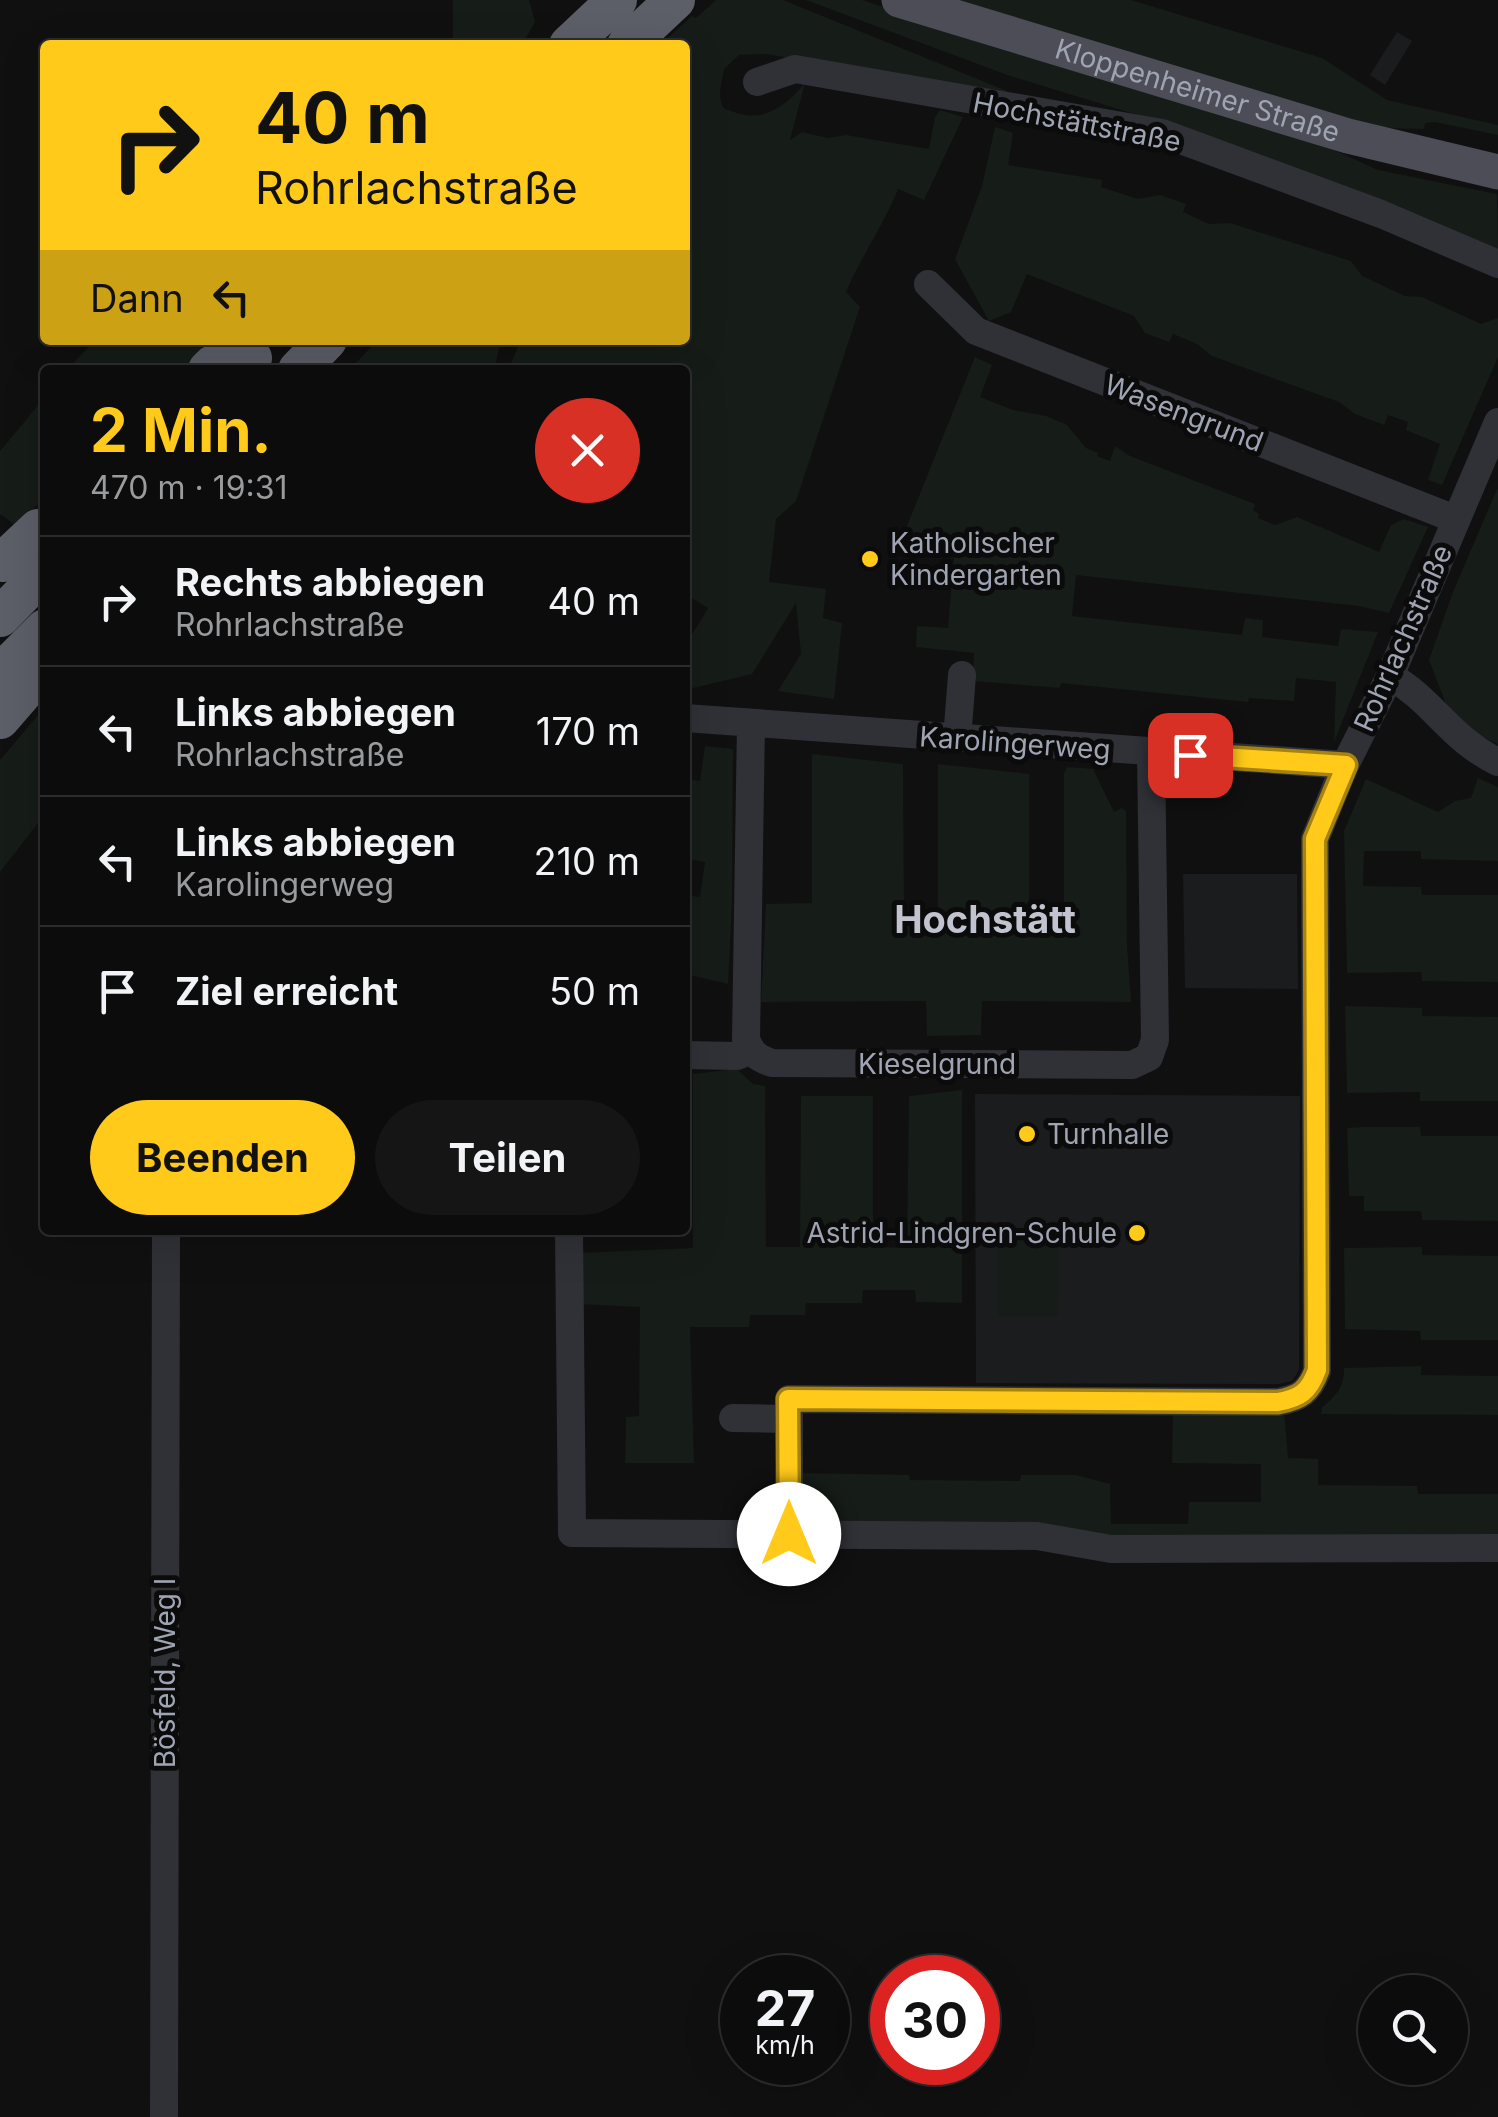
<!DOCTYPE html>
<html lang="de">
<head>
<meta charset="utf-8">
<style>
  body { margin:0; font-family:Inter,sans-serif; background:#151516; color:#f1f3f6; height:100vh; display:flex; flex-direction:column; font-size:38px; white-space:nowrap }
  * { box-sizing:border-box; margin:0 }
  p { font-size:32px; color:#9a9b9d }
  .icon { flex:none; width:55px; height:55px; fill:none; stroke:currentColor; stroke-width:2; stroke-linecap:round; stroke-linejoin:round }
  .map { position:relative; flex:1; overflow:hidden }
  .details { position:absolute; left:40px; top:365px; width:650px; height:870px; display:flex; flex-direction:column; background:#0c0c0d; border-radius:10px; box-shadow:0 10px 40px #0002,0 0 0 2px #2c2c2e }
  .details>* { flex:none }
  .banner { position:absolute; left:40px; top:40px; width:650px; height:305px; border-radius:10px; box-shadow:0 10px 40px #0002,0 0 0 2px #2c2c2e; background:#ffca1a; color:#111; overflow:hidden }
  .buttons { position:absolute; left:1358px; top:1975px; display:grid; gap:20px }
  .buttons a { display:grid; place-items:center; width:110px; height:110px; border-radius:50%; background:#0c0c0d; box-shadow:0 10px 40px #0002,0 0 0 2px #2c2c2e; font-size:50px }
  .speed { position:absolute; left:720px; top:1955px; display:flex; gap:20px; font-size:50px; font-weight:700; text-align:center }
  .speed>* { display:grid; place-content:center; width:130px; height:130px; border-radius:50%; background:#0c0c0d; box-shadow:0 10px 40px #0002,0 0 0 2px #2c2c2e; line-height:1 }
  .speed small { font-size:25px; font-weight:400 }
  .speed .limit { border:15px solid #d22; background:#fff; color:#111 }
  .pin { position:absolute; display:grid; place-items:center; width:85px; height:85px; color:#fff; margin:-42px; border-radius:20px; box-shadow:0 5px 15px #0006 }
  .me { position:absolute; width:110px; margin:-55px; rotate:0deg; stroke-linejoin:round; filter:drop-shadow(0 0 8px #0008) }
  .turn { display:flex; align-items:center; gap:35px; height:210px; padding:0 50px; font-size:45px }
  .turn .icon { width:130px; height:130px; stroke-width:2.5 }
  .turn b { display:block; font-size:70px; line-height:85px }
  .then { display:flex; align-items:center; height:95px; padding:0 50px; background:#0003; gap:20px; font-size:38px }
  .round { display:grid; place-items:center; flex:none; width:105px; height:105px; border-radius:52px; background:#151516 }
  .headline { display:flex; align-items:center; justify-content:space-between; height:170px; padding:0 50px }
  h1 { font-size:60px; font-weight:700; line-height:75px; color:#ffca1a }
  .action { display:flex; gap:20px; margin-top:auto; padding:20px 50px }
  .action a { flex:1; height:115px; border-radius:60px; background:#ffca1a; color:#111; font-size:40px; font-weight:700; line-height:115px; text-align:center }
  .action a+a { background:#151516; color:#f1f3f6 }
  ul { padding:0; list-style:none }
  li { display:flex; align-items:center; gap:30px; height:130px; padding:0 50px; border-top:2px solid #2c2c2e }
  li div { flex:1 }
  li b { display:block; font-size:38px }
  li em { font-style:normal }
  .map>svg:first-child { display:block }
  .built { fill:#1b1c1e }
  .green { fill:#161c17 }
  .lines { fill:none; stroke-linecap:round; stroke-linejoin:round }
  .minor { stroke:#303137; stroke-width:28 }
  .major { stroke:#4c4d56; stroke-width:35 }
  .highway { stroke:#5c5e68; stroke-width:40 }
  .highway-bridge { stroke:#5c5e68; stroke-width:40 }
  .route-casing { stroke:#a68311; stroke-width:25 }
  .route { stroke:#ffca1a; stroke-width:18 }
  .poi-dot { fill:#ffca1a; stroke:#0b0b0c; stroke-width:4 }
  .labels { text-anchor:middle; stroke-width:10; stroke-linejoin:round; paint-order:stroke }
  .street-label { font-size:28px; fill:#9fa4b3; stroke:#0b0b0c }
  .poi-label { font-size:28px; fill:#9fa4b3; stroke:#0b0b0c; text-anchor:start }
  .district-label { font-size:38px; font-weight:bold; fill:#c1c3cf; stroke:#0b0b0c }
</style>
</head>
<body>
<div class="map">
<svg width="1498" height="2117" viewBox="0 0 1498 2117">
  <rect width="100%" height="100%" fill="#101011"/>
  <path class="built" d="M1397,32L1412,41L1385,85L1370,75Z
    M1183,874H1297L1298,989L1185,988Z
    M975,1094L1300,1096L1299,1370L1292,1381L1278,1384L976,1383Z"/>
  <path class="green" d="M453,0H529L535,22L522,45H453Z
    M716,0H783L1007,91V100L767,54L739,55L724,69C723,78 718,93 721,102C723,109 727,110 734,112C764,123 786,106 805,83L790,140L802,132L828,138L846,135L929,149L935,117L940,110L963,117L924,200L898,189C883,226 862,255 846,292L860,307L796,501L776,519L769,582L826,589L823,618L842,623L834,699L778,691L801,654L796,603L752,674L685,690V646L708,608L685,594V370H508L521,340H685V45H660L692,16L696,18Z
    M806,0H862L1224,117L1321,144L1378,170L1497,194L1498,250L1141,116L1010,76Z
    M935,0H1131L1322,58L1387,100L1498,125V135L1435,122L1425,123L1424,129L1372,128Z
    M995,127L1013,133L1008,165L1102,180L1101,187L1138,199L1160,195L1186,204L1183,212L1209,224L1230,223L1351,261L1362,276L1405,296L1422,297L1481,324L1498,318V357L1442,485L1428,480L1440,444L1406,430L1408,422L1388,415L1384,425L1355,414L1339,402L1212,356L1197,344L1173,334L1169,342L1145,333L1134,316L1027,274L1011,312L989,321L955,259L982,186Z
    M95,340H222L192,370H67Z
    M378,340H501L494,370H349Z
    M975,357L992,365L980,397L1013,410L1046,416L1067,425L1086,448L1098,453L1097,456L1110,461L1115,446L1130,456L1255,504L1253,510L1259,514L1258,518L1275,525L1297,517L1379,552L1391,525L1404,519L1428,527L1389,613L1359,606L1076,575L1072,616L1242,635L1245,618L1263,620L1262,637L1338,646L1341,629L1378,632L1334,742L1336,682L1296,678L1294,701L1249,698L1248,702L1061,683L1060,688L973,681L974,653L916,647L917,626L948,628L955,543L903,536Z
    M45,397V498L15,525L0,514V451Z
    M1498,487V744L1470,731L1449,712L1429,660L1453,592Z
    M45,707V814L0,872V760Z
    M705,746L733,749L732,900L728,984L685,974V895L700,897L705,862L685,859V779L700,781Z
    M812,754L903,764L904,913H938V764L1029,774V923H1064V774L1067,767L1093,769L1114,812L1122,808L1126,811L1127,945L1131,1002L982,1001L981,1035L927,1036L926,1001L761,1002L766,904L812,903Z
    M1478,778L1498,787V861L1421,859V851H1364L1363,886L1421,887L1422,895H1498V982L1422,981L1421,972L1347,973L1344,831L1366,779L1438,812L1455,801L1471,798Z
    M1345,1006L1422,1008V1016L1498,1017V1101H1420V1092L1347,1093Z
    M737,1069L753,1084L765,1086L766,1247H800L801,1096H873V1247L907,1248L909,1096L962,1090V1303L916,1302L915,1290H863L862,1303H806L805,1315H750L749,1327H690L694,1463H625L626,1417L639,1416L640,1307L577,1304L580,1253L693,1248V1074Z
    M1363,1127H1420L1421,1136H1498V1221L1422,1220L1421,1211H1364V1196H1349L1347,1128Z
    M998,1236L1059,1237L1058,1316H998Z
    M1422,1247V1255L1498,1256V1340H1421L1420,1331L1345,1329L1344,1248Z
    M1421,1366V1375L1498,1376V1415L1321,1414L1322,1408C1336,1395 1344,1388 1344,1368Z
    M1173,1410H1284L1288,1458L1318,1459V1485L1417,1486L1418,1494H1498V1546L812,1528L800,1473L909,1475L910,1480L1020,1481L1021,1475H1076L1110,1484L1111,1524H1188L1189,1502H1261V1464L1172,1463Z"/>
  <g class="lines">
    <path class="minor" d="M757,82L795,69L1162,133L1381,214L1498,264
      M928,284L976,331L1455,519
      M1390,676C1434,701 1450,739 1498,762
      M685,718L1345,765
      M751,723L746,1039C751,1053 757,1058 772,1063L1132,1065L1149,1057L1155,1040L1151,753
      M957,739L962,675
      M685,1055L737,1056L750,1051
      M569,1230L572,1533L1037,1536L1111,1549L1498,1548
      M733,1418L789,1419V1399L1278,1402C1300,1398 1309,1392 1317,1371L1315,839L1345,765L1390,676L1498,422
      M789,1419V1534
      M164,2117L166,1230"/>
    <path class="major" id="s1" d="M899,0L1348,136L1498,172"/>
    <path class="highway" d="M569,45L617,0
      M627,45L675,0
      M208,370L213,365L252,358
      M298,370L327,340
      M0,617L45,571
      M0,674L45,629
      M0,719L45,667"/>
    <path class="highway-bridge" d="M3,562L38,529"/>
  </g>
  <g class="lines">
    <defs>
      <path id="route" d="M789,1534L788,1399L1278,1402C1300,1398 1309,1392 1317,1370L1315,839L1346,765L1190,755"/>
    </defs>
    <use href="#route" class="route-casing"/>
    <use href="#route" class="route"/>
  </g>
  <g class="poi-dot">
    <circle cx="870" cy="559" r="10"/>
    <circle cx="1027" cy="1134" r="10"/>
    <circle cx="1137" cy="1233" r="10"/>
  </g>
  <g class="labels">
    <g class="street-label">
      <text dy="10" stroke="none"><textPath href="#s1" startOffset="312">Kloppenheimer Straße</textPath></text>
      <text transform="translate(1077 122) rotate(11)" y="10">Hochstättstraße</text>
      <text transform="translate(1184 413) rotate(21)" y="10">Wasengrund</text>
      <text transform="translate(1403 638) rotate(-66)" y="10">Rohrlachstraße</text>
      <text transform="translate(1015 743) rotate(4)" y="10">Karolingerweg</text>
      <text x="937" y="1074">Kieselgrund</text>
      <text transform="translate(165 1673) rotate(-90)" y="10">Bösfeld, Weg I</text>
    </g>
    <g class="poi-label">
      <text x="890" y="553">Katholischer<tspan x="890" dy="32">Kindergarten</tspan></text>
      <text x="1047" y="1144">Turnhalle</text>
      <text x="1117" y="1243" text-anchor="end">Astrid-Lindgren-Schule</text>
    </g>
    <g class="district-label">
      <text x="985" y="933">Hochstätt</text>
    </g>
  </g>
</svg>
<div class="buttons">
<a><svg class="icon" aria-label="search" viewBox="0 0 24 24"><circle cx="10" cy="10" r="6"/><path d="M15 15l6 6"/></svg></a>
</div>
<div class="speed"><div>27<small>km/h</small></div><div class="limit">30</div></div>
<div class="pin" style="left:1190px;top:755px;background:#d93025"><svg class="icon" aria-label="arrive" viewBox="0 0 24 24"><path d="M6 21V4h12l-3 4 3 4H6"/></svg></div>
<svg class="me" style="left:789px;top:1534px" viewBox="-20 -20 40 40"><circle r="19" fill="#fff"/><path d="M0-13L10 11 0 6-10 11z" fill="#ffca1a"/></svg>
<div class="banner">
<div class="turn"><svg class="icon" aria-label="right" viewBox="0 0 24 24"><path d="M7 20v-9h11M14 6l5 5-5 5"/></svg><div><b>40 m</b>Rohrlachstraße</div></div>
<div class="then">Dann<svg class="icon" aria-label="left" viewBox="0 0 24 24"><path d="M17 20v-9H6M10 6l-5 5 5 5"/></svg></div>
</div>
<section class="details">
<div class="headline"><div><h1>2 Min.</h1><p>470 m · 19:31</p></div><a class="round" style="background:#d93025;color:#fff"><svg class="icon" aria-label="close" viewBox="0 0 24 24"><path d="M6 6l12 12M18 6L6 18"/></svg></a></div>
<ul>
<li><svg class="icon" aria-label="right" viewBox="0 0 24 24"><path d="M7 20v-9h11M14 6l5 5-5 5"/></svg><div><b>Rechts abbiegen</b><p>Rohrlachstraße</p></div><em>40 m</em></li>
<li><svg class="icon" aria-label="left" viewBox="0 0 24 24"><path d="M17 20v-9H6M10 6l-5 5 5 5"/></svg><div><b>Links abbiegen</b><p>Rohrlachstraße</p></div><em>170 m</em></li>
<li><svg class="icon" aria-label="left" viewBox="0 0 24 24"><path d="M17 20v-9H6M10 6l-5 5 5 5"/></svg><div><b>Links abbiegen</b><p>Karolingerweg</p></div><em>210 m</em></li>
<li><svg class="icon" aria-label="arrive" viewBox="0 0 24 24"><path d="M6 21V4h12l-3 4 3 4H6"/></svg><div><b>Ziel erreicht</b></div><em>50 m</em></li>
</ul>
<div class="action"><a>Beenden</a><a>Teilen</a></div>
</section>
</div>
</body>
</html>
